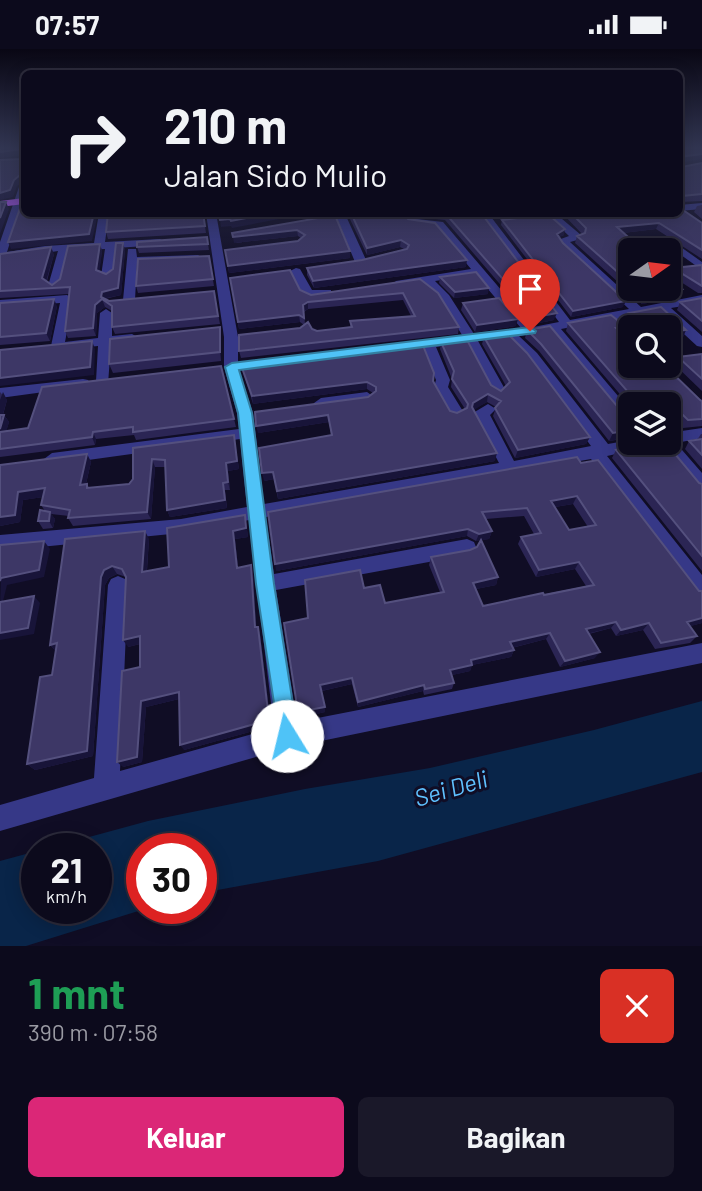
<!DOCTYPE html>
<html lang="id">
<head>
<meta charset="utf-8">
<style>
  body { margin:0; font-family:Barlow,sans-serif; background:#1a1829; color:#f1f3f6; height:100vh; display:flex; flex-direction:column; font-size:26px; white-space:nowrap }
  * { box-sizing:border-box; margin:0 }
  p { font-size:23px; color:#9a9aa3 }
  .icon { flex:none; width:38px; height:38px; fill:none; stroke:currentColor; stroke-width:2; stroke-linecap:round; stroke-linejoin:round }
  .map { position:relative; height:897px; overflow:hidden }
  .side { display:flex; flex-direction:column; background:#0c0a1c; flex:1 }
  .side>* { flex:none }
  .banner { position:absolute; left:21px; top:21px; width:662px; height:147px; border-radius:10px; box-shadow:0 4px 18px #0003,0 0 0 2px #2c2b3b; background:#0c0a1c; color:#f1f3f6; overflow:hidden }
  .needle { width:46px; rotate:76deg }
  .tools { position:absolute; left:618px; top:189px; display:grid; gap:14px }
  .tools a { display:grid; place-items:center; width:63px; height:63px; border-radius:10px; background:#0c0a1c; box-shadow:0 4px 18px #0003,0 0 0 2px #2c2b3b; font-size:35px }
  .speed { position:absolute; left:21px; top:784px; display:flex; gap:14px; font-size:35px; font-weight:700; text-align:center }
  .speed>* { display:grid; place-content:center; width:91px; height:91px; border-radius:50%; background:#0c0a1c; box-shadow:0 4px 18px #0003,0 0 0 2px #2c2b3b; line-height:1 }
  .speed small { font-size:18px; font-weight:400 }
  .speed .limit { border:10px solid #d22; background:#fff; color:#111 }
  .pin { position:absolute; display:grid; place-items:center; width:60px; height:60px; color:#fff; margin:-72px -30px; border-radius:50% 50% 50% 0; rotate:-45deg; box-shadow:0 0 7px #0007 }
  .pin .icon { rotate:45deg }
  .me { position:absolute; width:77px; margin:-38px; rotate:351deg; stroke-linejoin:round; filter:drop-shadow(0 0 5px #0008) }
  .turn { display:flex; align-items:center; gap:24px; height:147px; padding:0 28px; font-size:32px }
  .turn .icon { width:91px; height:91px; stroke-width:2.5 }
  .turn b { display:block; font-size:49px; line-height:60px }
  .round { display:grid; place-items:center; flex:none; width:74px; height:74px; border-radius:10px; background:#1a1829 }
  .headline { display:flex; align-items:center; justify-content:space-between; height:119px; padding:0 28px }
  h1 { font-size:42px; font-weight:700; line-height:52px; color:#1e9e55 }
  .primary-button { display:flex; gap:14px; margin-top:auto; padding:14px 28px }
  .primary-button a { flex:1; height:80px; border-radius:10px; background:#db2777; color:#fff; font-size:28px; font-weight:700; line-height:80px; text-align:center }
  .primary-button a+a { background:#1a1829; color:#f1f3f6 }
  .status { display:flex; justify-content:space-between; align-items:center; height:49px; padding:0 35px; background:#0c0a1c; direction:ltr }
  .status svg { height:19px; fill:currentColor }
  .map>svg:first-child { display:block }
  .water { fill:#092549 }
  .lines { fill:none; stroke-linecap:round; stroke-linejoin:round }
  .minor { fill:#363887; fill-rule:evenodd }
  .major { fill:#b558ff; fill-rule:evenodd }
  .wall { fill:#2b2554; fill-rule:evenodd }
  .shaded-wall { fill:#181439 }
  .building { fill:#3d3766; stroke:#54507e; stroke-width:2; fill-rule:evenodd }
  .route { fill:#4fc3f7; stroke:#337fa1; stroke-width:2 }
  .labels { text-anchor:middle; stroke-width:6; stroke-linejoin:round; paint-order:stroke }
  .near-water-label { font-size:24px; font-style:italic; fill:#5fc1ff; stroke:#100d25 }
</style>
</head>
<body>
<div class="status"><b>07:57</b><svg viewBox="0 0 49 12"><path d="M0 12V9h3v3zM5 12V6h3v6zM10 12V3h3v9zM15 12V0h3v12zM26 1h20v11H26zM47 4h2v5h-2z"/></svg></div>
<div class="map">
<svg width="702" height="897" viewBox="0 0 702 897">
  <rect width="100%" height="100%" fill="#100d25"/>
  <path class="water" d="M702,652V723L378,812L201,844V800H142V859H148L26,897H0V812L37,802V859H96V800H45L148,772L305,740L430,719L594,681Z"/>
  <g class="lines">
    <path class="minor" d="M24,135V150L7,203L45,197L94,194L99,164H109L105,193L160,190L165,193L160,196L116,199L113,227L107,230L101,227L105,200L69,202L60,237L50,239L48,237L58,202L0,211V193L19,138Z
      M702,154V160L679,162V156Z
      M206,164H216L238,288V318L253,364L264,455L499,414L473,364L488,355L496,360L490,366L514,412L591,397L527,310L506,289L478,292L506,342L499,347L492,342L465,294L436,298L450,331L448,338L464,364L456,369L451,368L434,338L436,331L423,299L395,301V295L400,294L462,286L440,250L424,234L400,237L394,234L396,232L471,220L436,178L410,175L402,164H412L417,170L443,173L533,278L559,273L478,164H488L570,271L629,260L563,198L558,191L569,187L545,164H555L581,186V190L570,193L641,258L702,246V254L671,259L702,287V298L697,297L659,262L621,269L631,278L630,288L609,271L561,280L630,361V376L625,375L549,282L519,287L537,304L608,395L630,391V394H650L648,398L607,407L702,526V550L695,547L591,410L266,468L274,525L467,490L474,493L476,498L474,503L467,506L276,541L297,673L702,594V614L287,699L0,782V756L94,729L108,536L111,530L118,527L125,530L128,536L120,722L274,679L249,471L181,484L0,502V486L181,470L247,458L240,390L52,416L44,410L52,404L239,380L237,364L224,318V288ZM476,226L521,279L474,285L449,246L435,232Z
      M330,164H352L346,167L367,213L365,215L355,213L337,169L312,174L307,171Z
      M678,196L702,213V221L674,201V197Z
      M128,200H136L137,208L198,206L203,209L198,212L137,214L135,251L129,255L123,251Z
      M296,219L300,220L312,241H331V247L304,248L290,222Z
      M67,246L73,250L65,293L98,289L100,264L106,260L112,264V287L132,285L139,289L132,293L111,295L108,335L103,336L96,332L98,297L70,300L64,297L58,301L51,297L60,254L0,259V251Z
      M83,330L88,331L90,334L88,337L0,349V339Z
      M367,343L374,348L372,351L321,359L314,354L321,349Z
      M702,379V389L676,394L702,424V442L696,440L659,394H668V384Z"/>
    <path class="major" d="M24,149V155L0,158V152Z"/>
  </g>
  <path class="wall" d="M702,114V152L680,153V159L702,174V210L656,180L623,184L630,201V240H668L669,230L682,240L679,248L642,255L575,194L577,187L582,185L562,164H648L653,169L659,167L656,164H679V116L682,118Z
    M702,156V170L694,163L697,157Z
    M203,164L206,184L108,190L106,183Z
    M349,164H405L408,170L466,218L314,239L307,226V219L362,211L404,200L400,198L367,206L349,168Z
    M415,164H481L554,271L534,275L445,171L418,168Z
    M491,164H522L493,166Z
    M335,166L350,209L229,224L225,201L298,192L301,189L298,187L234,194Z
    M502,171L564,186L559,188L563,194L623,258L571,268L501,176Z
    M207,188L209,201L139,204L137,198Z
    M123,194L125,201L121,246L105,250L109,252L214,242L220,275L115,285L112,278V262L105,258L97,264L96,287L68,289L65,282L69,245L0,249V205H54L47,232L52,236L100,195L102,202L99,222L106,225L113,220Z
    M209,207L214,237L138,244L136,237Z
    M702,216V244H698L670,226L673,219Z
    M440,228L488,245L454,249L439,234Z
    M230,229L300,241L311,246L420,230L459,278L458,285L241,309L239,302L300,279L304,276L300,273L239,280ZM403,251L411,267L350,272V278L317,282L305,275L304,263L308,260Z
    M702,249V283L677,261L680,253Z
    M0,254L57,257L50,292L0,296Z
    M463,254L516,277L475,283L461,261Z
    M629,264L686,281L683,288L668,290V278H633V276L627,271Z
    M568,274L626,278L622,285L630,317L702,352V377L683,379L678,374L668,355H630V357L566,282Z
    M527,281L627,369L630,370V389L609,392L539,302L525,289Z
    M221,287V312L113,324L109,315Z
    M484,288L590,388L586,395L515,409L493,367L496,358L487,353L474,360L495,412L278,450L274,430L264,432L331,386L329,373L258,384L368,348L373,344L367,340L253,355L241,316L433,332L450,362L457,364L465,360L451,338L452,330L440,300L441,293L491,336L501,342L506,337L482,295Z
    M702,305V342L674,315L678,308Z
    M221,317L236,378L136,391L134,386L96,390L95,396L0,408V343L7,351L3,366H4L9,373L6,382L28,379Z
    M701,385H702V420L685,400L689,392L697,391Z
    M234,386L239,420L228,422L230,441H225L227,459L170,468L167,461L166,418H155L151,470L73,477L68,469L69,467L51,465L55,470L53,479L43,480L38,472L45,462L41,456L43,448L23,451L20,473L0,477V416L87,405L91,413L86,435L90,439L129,435L133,430V399Z
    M651,396L699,434L702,435V522L612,409L616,401Z
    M581,414L699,542H702V574L690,577L697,587L690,594L655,600L643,581L616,587L611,579L589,585L595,609L560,618L546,590L512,599L514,601L511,608L472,616L470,622L452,626L454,634L452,640L424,646L423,642L358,658L352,635L322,642L325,663L299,669L308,569L364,539L385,554L440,543L429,516L431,508L470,501L477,498L480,491L476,492L467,487L276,522ZM573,455L588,478L569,481L555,458ZM524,467L534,485L521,488L518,495L536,528L575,520L586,537L483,557L476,540L496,536L498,528L481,491L489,490L492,482L486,470Z
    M245,466L248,488L235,490L238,518L253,524L256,578H258L260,585L271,677L184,701L179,650L146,658L142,713L123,718L140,618V595L128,598L126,528L117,525L109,529L105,536L93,707L35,721L27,715L52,626L56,602L50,596L65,490H149L147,522L169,518Z"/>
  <path class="shaded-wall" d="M21,100L24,106L0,109V103Z
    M702,105V110L679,114V108Z
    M20,126L23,133L17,137L13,148L0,151V144Z
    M6,153L9,160L0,185V169Z
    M94,164H98L92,192L11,200L8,193Z
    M273,164H311L232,179L231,177L221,178L220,171Z
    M659,174L656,180L614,185L617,178Z
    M565,180L564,186L555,190L557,185Z
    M297,181L298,187L234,194L233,188Z
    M401,191L400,198L367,206V199Z
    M123,194L125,201L121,246L102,250L105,258L97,264L96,287L93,279L95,256L101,248L102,243L118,239Z
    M100,195L102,202L99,228L96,221Z
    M51,198L54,205L45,236L42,229Z
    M350,202V209L229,224L228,217Z
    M467,211L466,218L314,239L313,232Z
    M489,239L488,245L454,249L455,243Z
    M682,240L679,248L642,255L645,248Z
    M54,250L57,257L50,292L46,284Z
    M626,252L623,258L571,268L573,262Z
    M308,253V260L303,263V256Z
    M557,264L554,271L534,275L536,268Z
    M299,266L300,273L239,280L238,273Z
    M518,270L516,277L475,283L477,276Z
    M651,275L649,278H635L636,277Z
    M220,278L221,287V312L220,303Z
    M626,278L622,285L616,279Z
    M686,281L683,288L668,290V283Z
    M92,292L95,300L94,326L0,337V329Z
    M367,333V340L253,355L252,347Z
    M3,343L7,351L0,375V351Z
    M488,345L487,353L472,362L473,354Z
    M4,366L9,373L4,391L0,385V380Z
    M328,366L329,373L258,384L256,377Z
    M683,366L678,374L668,375V368Z
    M630,381V388L609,392L613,384Z
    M93,383L96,390L95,396L92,388Z
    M234,386L239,420L228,422L230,441L228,433L226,414Z
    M590,388L586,395L515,409L518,401Z
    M497,404L495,412L278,450L277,442Z
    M87,405L91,413L84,443L80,436Z
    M152,410L155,418L151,470L147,463Z
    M273,423L274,430L264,432L262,424Z
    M223,434L227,459L170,468L167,461Z
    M45,439L50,447L23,451L20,473L0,477V468L18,443Z
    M577,447L573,455L548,459L551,452Z
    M50,463L55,470L53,479L49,472Z
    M245,466L248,488L235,490L239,526L237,519L233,482Z
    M468,480L467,487L276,522L275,515Z
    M145,482L149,490L146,531L142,523Z
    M492,482L489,490L476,492L479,485Z
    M44,492L50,500L44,528L7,536L1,560L0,559L1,529Z
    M579,513L575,520L536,528L539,521Z
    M251,516L253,524L257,586L255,578Z
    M112,517L117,525L109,529L105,536L93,707L35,721L27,715L101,528L104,521Z
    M498,528L496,536L471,541L473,534Z
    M34,547L40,554L34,585L0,591V584Z
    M702,569V574L680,580L687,573Z
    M616,573L611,579L582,586L586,580Z
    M649,574L643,581L616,587L621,581Z
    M258,578L260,585L271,677L184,701L180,696Z
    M550,584L546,590L507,600L510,593Z
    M140,587L144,594L128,598L123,591Z
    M57,594V603L50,596Z
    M514,601L511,608L472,616L470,622L448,627L450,621L471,611Z
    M600,603L595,609L560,618L565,612Z
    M352,629V635L321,642L320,636Z
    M424,636L423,642L358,658V653Z
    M179,643L183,649L146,658L142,713L123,718L117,713L141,652Z
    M325,658V663L299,669L298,663Z"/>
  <path class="building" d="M0,98H24V164H94L89,185L8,193L24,148V129L20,126L14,131L10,141L0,144V111L22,110L24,107L21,100L0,103Z
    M679,98H702V105L679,108V114Z
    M702,114V145L682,147L679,149L680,159L702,174V201L659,174L617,178L637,196L645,201H630V234L577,187L585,184L586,179L571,164H648L653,169L666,164H679V116L682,118Z
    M0,153H6L0,169Z
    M108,164H203L205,177L106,183Z
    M218,164H273L231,172L230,170L220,171Z
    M351,164H405L408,170L435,174L467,211L313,232L307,219L362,211L407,200L409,196L401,191L367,199Z
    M445,164H481L557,264L536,268Z
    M548,165L565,180L557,185L563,194L626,252L573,262L502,171Z
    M335,166L350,202L228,217L225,201L298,192L305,186L297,181L233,188L232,184Z
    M207,188L208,195L137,198V193Z
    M116,194H123L118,239L102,243L101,248L109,252L214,242L218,267L112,278V257L102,250L95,256L93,279L65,282L70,238L0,242V205L51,198L42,229L52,236L60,230L68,197L100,195L96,221L106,225L113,220Z
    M209,207L213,230L136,237L138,210Z
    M702,216V237L673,219Z
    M668,217L670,219L669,230L682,240L645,248L636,240H668Z
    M290,221L300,241L311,246L420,230L438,244L459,278L239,302V286L300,279L308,273L312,280L317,282L352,278L350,272L415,267L403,244L308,253L303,256L304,269L299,266L238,273L230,229Z
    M476,223L489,239L455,243L440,228Z
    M499,249L518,270L477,276L463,254Z
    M702,249V272L680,253Z
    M54,250L46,284L0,288V254Z
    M661,258L686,281L668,283V278H654L651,275L636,277V269L629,264Z
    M611,266L626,278L616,279L630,293V317H665L700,351L702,352V370L688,371L683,366L668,368V355H636V352L568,274Z
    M550,277L627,369L630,370V381L613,384L541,295L527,281Z
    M220,278V303L109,315L110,290Z
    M507,284L527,304L590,388L518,401L495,359L501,352L488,345L473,354L472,358L497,404L277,442L273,423L262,424L259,399L332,386L328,366L256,377L255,363L368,348L376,342V338L367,333L252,347L241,316L422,294L434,324L433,332L450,362L457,364L467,359L468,355L452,330L454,322L441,293L466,289L491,336L501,342L510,333L484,288Z
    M92,292L90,318L0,329V301Z
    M702,305V330L678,308Z
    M221,317L234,370L133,383V378L93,383L92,388L0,400V383L28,379L42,338Z
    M0,366H4L0,380Z
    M234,386L237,412L226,414L228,433L223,434L225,451L167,461L165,411L152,410L147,463L68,469L70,461L41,456L45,439L18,443L15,466L0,468V416L87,405L80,436L87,435V439L129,435L133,430V399Z
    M702,390V406L689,392Z
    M649,394L651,396L666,394L699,434L702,435V507L616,401Z
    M577,408L581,414L598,411L699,542H702V569L687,573L697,587L661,594L649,574L621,581L616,573L586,580L600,603L565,612L550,584L510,593L514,601L471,611L472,616L450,621L454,634L425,640L424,636L358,653L352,629L320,636L325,658L298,663L284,574L308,569L305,531L360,521L364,539L380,536L385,554L444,543L431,508L470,501L477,498L481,491L498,528L473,534L483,557L543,544L544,546L594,536L579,513L539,521L521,488L541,484L527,459L482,463L492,482L479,485L468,480L275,515L268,463ZM577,447L596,476L569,481L551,452Z
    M40,461L50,463L49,472H38Z
    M245,466L246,479L233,482L237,519L251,516L255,578H258L269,671L180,696L179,643L141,652L137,708L117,713L122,622L140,618V587L123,591L126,528L122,520L112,517L104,521L101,528L87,702L27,715L40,628L52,626L57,594L50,596L65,490L145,482L142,523L169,518L167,479Z
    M44,492L39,521L1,529L0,532V496Z
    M34,547L28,579L0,584V553Z"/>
  <linearGradient id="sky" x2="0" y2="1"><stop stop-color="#090714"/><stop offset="0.44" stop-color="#313551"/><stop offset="1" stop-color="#313551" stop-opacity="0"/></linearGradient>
  <rect width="702" height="223" fill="url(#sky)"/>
  <path class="route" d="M530,278L536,282L535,284L239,321L252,364L274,535L298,687L295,694L287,698L280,694L256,535L238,364L225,318L232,314Z"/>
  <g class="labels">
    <g class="near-water-label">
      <text transform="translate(451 740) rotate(-16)" y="8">Sei Deli</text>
    </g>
  </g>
</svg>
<div class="tools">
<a><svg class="needle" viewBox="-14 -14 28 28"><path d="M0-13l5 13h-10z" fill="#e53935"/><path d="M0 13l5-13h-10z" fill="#9a9aa3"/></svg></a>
<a><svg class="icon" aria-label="search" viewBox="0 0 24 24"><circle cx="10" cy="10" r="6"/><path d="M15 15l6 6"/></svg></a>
<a><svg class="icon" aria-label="layers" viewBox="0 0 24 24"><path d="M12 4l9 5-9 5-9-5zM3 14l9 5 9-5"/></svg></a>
</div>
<div class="speed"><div>21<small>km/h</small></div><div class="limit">30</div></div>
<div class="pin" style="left:530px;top:282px;background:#d93025"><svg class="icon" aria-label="arrive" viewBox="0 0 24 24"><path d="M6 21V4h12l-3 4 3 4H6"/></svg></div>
<svg class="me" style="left:287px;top:687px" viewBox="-20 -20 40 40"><circle r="19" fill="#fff"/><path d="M0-13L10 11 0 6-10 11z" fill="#4fc3f7"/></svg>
<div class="banner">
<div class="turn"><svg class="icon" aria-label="right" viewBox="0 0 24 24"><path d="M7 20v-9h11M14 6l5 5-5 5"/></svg><div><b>210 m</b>Jalan Sido Mulio</div></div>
</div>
</div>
<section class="side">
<div class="headline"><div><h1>1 mnt</h1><p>390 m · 07:58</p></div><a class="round" style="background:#d93025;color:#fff"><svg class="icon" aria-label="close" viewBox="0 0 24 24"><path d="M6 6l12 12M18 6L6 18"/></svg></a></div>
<div class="primary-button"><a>Keluar</a><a>Bagikan</a></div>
</section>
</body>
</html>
